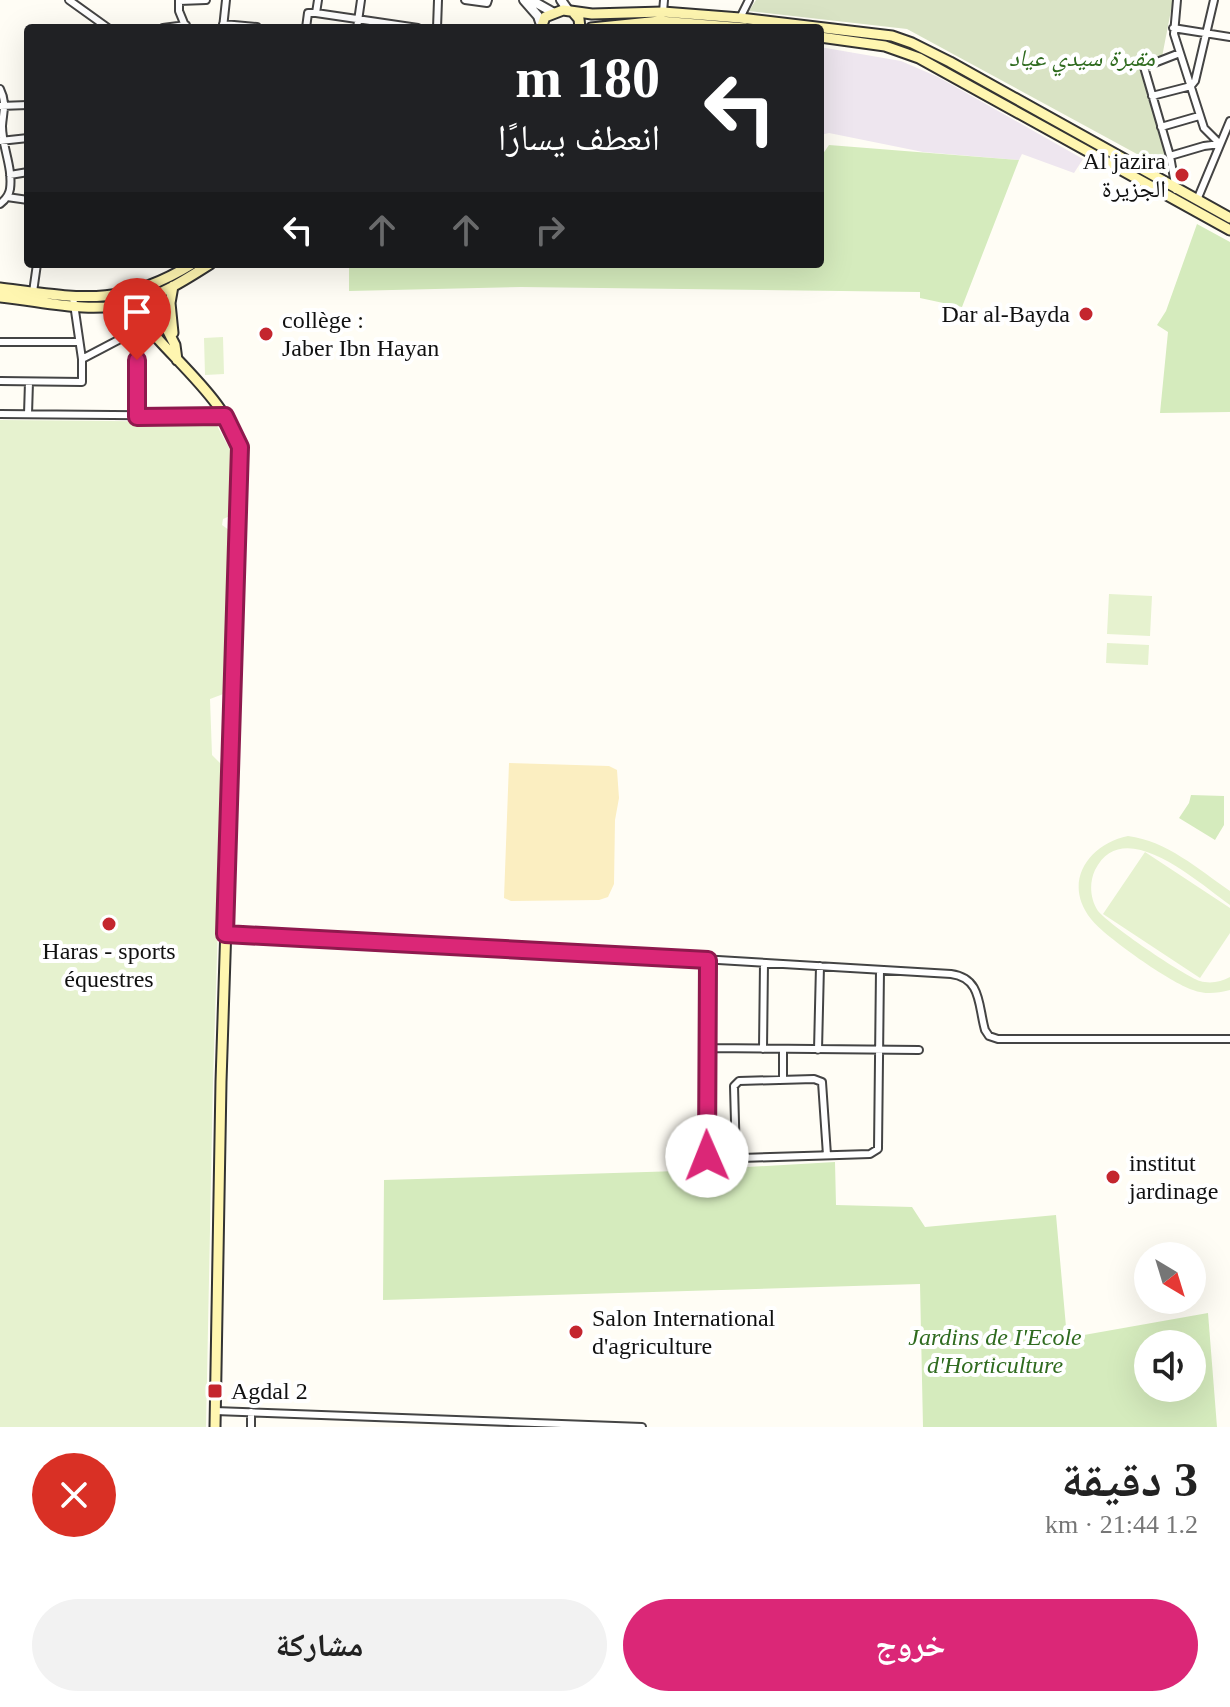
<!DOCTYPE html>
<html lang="ar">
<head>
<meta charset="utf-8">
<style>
  body { margin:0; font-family:"Times New Roman","Noto Naskh Arabic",serif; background:#f2f2f2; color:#222; direction:rtl; height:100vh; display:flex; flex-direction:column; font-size:30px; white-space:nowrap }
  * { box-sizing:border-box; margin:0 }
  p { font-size:26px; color:#767676 }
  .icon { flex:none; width:44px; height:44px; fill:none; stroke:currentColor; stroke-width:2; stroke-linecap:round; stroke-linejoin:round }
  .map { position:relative; height:1427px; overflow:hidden; direction:ltr }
  .drawer { display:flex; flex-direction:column; background:#fff; flex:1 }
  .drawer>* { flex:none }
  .guide { position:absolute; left:24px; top:24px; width:800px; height:244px; border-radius:8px; box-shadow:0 8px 32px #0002; direction:rtl; background:#202124; color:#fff; overflow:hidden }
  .needle { width:52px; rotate:142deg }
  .fabs { position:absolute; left:1134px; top:1242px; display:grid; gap:16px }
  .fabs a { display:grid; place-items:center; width:72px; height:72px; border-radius:50%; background:#fff; box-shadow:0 8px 32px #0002; font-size:40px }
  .pin { position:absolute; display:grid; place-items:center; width:68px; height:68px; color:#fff; margin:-82px -34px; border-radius:50% 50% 50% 0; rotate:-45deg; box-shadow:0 0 8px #0007 }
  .pin .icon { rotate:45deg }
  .me { position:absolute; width:88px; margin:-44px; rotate:359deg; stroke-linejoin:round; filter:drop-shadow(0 0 6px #0008) }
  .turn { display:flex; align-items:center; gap:28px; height:168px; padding:0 32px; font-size:36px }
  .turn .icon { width:104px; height:104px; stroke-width:2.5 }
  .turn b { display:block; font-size:56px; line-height:68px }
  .lanes { display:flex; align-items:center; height:76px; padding:0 32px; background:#0003; justify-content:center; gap:40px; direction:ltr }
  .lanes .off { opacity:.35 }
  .round { display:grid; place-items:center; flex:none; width:84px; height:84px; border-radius:42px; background:#f2f2f2 }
  .headline { display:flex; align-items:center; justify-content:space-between; height:136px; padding:0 32px }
  h1 { font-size:48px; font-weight:700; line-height:60px }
  .action { display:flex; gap:16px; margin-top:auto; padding:16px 32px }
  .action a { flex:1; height:92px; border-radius:48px; background:#db2777; color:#fff; font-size:32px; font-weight:700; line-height:92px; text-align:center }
  .action a+a { background:#f2f2f2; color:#222 }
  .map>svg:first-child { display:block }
  .industrial { fill:#eee6ef }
  .green { fill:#d5ebbd; fill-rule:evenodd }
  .sand { fill:#fbeec1 }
  .cemetery { fill:#d9e3c4 }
  .pitch { fill:#e6f2cf }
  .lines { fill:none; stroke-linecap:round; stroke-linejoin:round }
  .minor-casing { stroke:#444; stroke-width:10 }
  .tertiary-casing { stroke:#444; stroke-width:12 }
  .secondary-casing { stroke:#333; stroke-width:13 }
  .minor { stroke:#fff; stroke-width:6 }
  .tertiary { stroke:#fff; stroke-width:8 }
  .secondary { stroke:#fff6b0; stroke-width:9 }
  .route-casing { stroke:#8e194d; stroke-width:20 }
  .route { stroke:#db2777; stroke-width:14 }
  .poi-dot { fill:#c4262e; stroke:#fff; stroke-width:3 }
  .labels { text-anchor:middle; stroke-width:8; stroke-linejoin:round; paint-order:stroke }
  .park-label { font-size:24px; font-style:italic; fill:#2f6b1f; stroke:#fff }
  .poi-label { font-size:24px; fill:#111; stroke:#fff; text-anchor:start }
</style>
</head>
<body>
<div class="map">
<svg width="1230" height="1427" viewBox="0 0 1230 1427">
  <rect width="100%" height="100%" fill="#fffdf5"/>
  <path class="industrial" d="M820,47L901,61L938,77L1083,159L1074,173L1022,154L1019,160L923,152L829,133L820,135Z"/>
  <path class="green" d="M829,145L1019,160L962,307L920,298V292L521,287L349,291V264H820V158Z
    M1197,224L1230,242V412L1160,413L1168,332L1157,325L1166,311Z
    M1191,795L1224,796V825L1215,840L1179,818L1189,803Z
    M835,1162L836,1205L912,1207L925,1227L1056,1215L1067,1338L1208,1313L1217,1427H923L920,1284L383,1300L384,1180L679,1171ZM1148,1344H1192V1388H1148Z"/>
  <path class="sand" d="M509,763L609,766L617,770L619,798L615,820L614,884L608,897L599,900L511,901L504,898Z"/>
  <path class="cemetery" d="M756,0H1173L1162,57L1140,66L1170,172L907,29L749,11Z"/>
  <path class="pitch" d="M223,337L224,374L205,375L204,338Z
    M0,420L215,422L234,457L230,516L223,519L222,525L229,530L226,693L210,699L212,755L223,766L213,1082L206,1427H0Z
    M1109,594L1152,596L1150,636L1107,634Z
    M1107,643L1149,645L1148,665L1106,663Z
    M1128,836C1167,841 1198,869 1230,891V905C1199,883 1123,813 1095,870C1089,883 1090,899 1098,911C1108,924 1184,976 1200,981C1210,984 1221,982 1230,977V990C1217,993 1206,995 1193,990C1171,983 1105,937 1091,919C1062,883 1088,844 1128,836Z
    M1145,852L1230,908V933L1200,978L1103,914Z"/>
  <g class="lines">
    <defs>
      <path id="minor" d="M69,0L108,28
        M179,0V11L186,28
        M465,0L487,3L488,0
        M1177,0L1174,34L1204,128L1220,144
        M179,1L206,0
        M663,12L664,0
        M316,13L318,0
        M740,18L749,0
        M223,24L257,27
        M163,28L186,25
        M223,28L226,0
        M306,28L308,13H316L418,28
        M357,28L361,0
        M437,28L438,0
        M1173,28L1230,37
        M0,89C7,103 3,111 2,126C2,147 13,167 10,189C9,196 5,200 0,204
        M1152,96L1191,86L1195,81L1214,0
        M0,106L28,105
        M1161,127L1199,116
        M0,141L28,138
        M1170,156L1204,146L1220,144
        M10,175L28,172
        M1176,190L1170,156L1144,67L1180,53
        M7,197L28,200
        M1197,200L1230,121
        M33,292L37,264
        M0,342H78
        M82,359L124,337L166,321
        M0,381L82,382V359L73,297
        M0,414L225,416
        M28,414L29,382
        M137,417V332
        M225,934L518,948L951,974C982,978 978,1006 985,1030L989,1036L998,1039H1230
        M708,960L706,1154L710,1159L870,1154L878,1149L880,970
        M707,1048L919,1050
        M763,1049L764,963
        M818,1050L820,966
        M783,1080V1049
        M736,1159L734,1086L739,1081L814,1079L822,1082L827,1155
        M215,1411L642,1427
        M251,1427V1412"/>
      <path id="tertiary" d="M524,0L538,16L541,25
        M531,0L554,13
        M561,0L568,10"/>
      <path id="secondary" d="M573,12L579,19L580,28
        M541,28L545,17L563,10L592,14L663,12L740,18L892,36L912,43L950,62L1230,218
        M591,28L660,21L745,28
        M820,37L885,46L919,58L1230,230
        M173,286L170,303L173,333
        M0,288C79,298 121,308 192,264
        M149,294L175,345L177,360
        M126,295C132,312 146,326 159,340C187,371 235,413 241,456L221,1082L215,1427
        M0,297C43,301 88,314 131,303C160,296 185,280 210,264"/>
    </defs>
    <use href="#minor" class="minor-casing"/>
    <use href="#tertiary" class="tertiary-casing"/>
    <use href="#secondary" class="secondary-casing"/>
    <use href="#minor" class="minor"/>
    <use href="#tertiary" class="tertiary"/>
    <use href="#secondary" class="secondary"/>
  </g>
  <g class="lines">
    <defs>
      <path id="route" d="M137,360V417L225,416L240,447L225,934L708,960L707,1156"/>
    </defs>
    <use href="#route" class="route-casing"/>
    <use href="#route" class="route"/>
  </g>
  <g class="poi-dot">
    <circle cx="1182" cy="175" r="8"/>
    <circle cx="1086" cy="314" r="8"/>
    <circle cx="266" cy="334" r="8"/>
    <circle cx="109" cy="924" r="8"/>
    <circle cx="1113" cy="1177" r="8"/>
    <circle cx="576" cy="1332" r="8"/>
    <rect x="207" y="1383" width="16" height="16" rx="4"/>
  </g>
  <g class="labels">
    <g class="park-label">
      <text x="1082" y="66">مقبرة سيدي عياد</text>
      <text x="995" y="1345">Jardins de I'Ecole<tspan x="995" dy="28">d'Horticulture</tspan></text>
    </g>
    <g class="poi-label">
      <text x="1166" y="169" text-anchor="end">Al jazira<tspan x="1166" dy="28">الجزيرة</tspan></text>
      <text x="1070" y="322" text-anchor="end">Dar al-Bayda</text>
      <text x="282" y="328">collège :<tspan x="282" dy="28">Jaber Ibn Hayan</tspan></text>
      <text x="109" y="959" text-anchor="middle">Haras - sports<tspan x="109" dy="28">équestres</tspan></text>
      <text x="1129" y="1171">institut<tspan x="1129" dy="28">jardinage</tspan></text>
      <text x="592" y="1326">Salon International<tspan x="592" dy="28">d'agriculture</tspan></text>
      <text x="231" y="1399">Agdal 2</text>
    </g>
  </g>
</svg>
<div class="fabs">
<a><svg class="needle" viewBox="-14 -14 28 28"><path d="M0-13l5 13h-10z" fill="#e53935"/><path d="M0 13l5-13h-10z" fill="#767676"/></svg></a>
<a><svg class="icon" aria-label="sound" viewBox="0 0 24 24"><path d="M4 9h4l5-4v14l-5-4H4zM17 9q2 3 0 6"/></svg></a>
</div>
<div class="pin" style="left:137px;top:360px;background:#d93025"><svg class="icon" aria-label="arrive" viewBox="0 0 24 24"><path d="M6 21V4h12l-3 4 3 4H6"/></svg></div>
<svg class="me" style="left:707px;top:1156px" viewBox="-20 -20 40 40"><circle r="19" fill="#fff"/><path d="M0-13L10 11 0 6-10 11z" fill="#db2777"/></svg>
<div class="guide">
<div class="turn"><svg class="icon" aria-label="left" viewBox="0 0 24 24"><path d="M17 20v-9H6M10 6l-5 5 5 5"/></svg><div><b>180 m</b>انعطف يسارًا</div></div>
<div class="lanes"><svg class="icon" aria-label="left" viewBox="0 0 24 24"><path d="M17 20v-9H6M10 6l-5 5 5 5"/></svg><svg class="icon off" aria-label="ahead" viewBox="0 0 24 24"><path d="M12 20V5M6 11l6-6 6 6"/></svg><svg class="icon off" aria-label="ahead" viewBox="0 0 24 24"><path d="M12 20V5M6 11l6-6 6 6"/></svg><svg class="icon off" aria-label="right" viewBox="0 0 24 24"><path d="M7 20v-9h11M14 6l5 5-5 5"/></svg></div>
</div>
</div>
<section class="drawer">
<div class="headline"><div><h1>3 دقيقة</h1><p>1.2 km · 21:44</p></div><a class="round" style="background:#d93025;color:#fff"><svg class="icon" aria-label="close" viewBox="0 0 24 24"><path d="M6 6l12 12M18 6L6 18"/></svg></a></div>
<div class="action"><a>خروج</a><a>مشاركة</a></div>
</section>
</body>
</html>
